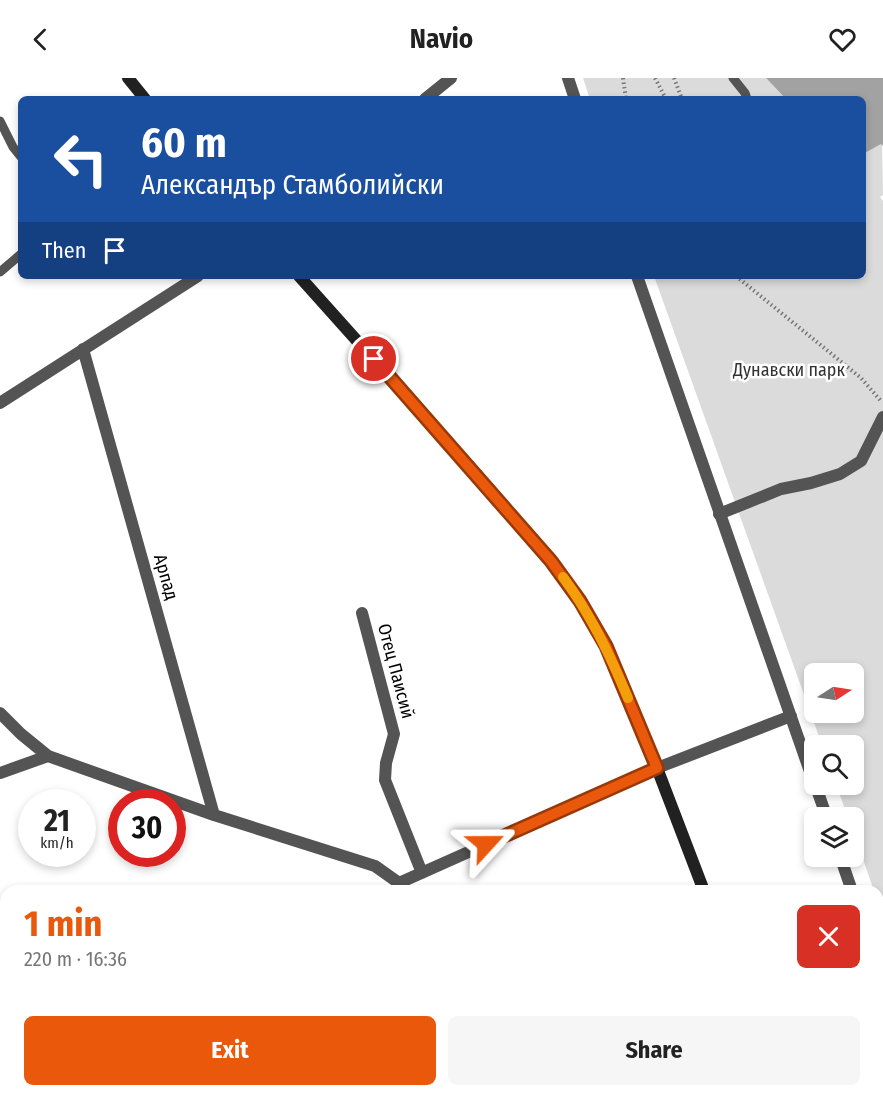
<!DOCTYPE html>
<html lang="en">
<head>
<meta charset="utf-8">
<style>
  body { margin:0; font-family:"Fira Sans Condensed",sans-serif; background:#f6f6f6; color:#222; height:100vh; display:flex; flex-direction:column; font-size:22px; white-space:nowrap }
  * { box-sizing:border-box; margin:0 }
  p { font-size:20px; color:#767676 }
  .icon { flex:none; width:33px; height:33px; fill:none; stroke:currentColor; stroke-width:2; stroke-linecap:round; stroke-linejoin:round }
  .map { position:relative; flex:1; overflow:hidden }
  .panel { position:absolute; left:0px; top:807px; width:884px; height:212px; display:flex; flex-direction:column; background:#fff; border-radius:18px 18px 0 0; box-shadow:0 3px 9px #0003 }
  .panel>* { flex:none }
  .hud { position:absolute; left:18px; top:18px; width:848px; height:183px; border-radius:9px; box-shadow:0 3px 9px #0003; background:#1a4fa0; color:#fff; overflow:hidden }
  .needle { width:39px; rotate:78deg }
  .fabs { position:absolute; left:804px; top:585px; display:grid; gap:12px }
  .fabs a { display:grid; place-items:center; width:60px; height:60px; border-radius:9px; background:#fff; box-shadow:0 3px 9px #0003; font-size:30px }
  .speed { position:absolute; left:18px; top:711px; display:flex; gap:12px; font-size:30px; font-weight:700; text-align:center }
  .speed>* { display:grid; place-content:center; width:78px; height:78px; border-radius:50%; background:#fff; box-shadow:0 3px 9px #0003; line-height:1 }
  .speed small { font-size:15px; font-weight:400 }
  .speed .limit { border:9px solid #d22; background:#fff; color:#111 }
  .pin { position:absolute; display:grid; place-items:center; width:51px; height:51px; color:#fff; margin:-26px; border:3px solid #fff; border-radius:50%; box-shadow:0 2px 6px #0007 }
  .me { position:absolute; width:66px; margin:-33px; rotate:66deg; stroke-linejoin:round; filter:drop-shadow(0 0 4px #0008) }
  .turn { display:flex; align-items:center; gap:21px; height:126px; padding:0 24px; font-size:27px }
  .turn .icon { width:78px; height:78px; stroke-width:2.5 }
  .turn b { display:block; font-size:42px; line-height:51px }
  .then { display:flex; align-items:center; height:57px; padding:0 24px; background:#0003; gap:12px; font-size:22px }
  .round { display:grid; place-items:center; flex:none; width:63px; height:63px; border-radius:9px; background:#f6f6f6 }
  .head { display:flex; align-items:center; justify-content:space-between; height:102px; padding:0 24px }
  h1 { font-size:36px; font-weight:700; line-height:45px; color:#ea580c }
  .primary-button { display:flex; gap:12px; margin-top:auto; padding:12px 24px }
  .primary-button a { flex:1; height:69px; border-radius:9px; background:#ea580c; color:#fff; font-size:24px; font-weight:700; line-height:69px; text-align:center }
  .primary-button a+a { background:#f6f6f6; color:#222 }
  header { display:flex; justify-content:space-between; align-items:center; height:78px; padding:0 24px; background:#fff; font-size:27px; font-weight:700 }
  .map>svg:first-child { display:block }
  .green { fill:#dbdbdb; fill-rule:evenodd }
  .water { fill:#a2a2a2 }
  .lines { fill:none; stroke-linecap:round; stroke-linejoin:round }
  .path { stroke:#767676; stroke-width:4; stroke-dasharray:1.5 3; stroke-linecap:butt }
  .service { stroke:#545454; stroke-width:9 }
  .pedestrian { stroke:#545454; stroke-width:12 }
  .minor { stroke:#545454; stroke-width:12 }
  .secondary { stroke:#212121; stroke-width:12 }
  .route-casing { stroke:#983908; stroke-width:15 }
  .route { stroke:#ea580c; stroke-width:10 }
  .slow { stroke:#f59e0b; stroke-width:10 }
  .labels { text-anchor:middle; stroke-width:5; stroke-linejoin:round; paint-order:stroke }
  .park-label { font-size:18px; fill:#323232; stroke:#fff }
  .street-label { font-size:18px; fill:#000; stroke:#fff }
</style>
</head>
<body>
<header><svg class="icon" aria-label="back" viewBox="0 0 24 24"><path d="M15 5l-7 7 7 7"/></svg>Navio<svg class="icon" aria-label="heart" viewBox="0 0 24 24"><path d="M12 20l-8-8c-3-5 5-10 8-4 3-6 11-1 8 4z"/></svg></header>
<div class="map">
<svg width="883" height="1018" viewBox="0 0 883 1018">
  <rect width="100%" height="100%" fill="#fff"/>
  <path class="green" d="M583,0H766L786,21H590Z
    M882,65L883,117L880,119L883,123V837L878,822V813H874L854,755V740L848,739L836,707L854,706V668L822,667L654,198H862L863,76ZM814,596H854V634H814Z"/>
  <path class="water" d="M766,0H883V68L881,66L863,76L862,21H786Z"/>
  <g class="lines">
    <path class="path" d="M623,0L626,21
      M655,0L666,21
      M674,0L682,21
      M736,198L861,300L881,323"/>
    <path class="service" d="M733,0L745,15L747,21
      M0,43L13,69L21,79
      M0,194L21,176"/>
    <path class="pedestrian" d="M719,436L781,411L811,405L840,396L861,383L883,339"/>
    <path class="minor" d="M568,0L575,21
      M425,21L451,0
      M637,198L814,705
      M83,271L214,737
      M0,325L198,198
      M362,535L394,656L386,685L385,702L422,795
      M0,635L21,656L48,678L214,737L375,788L399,805L406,813
      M0,695L48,678
      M815,706L827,740
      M840,778L852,813
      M399,805L657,690L791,638
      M878,884L883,900
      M0,917L6,916
      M489,1012L491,1018
      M300,1018L320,1012
      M866,1018L883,1010"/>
    <path class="secondary" d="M128,0L145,21
      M299,198L478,398L551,483L580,523L606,568L657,690L704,813
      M768,1012L770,1018"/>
  </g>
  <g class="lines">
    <defs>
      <path id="route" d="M374,281L551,483L580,523L606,568L657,690L486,766"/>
    </defs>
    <use href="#route" class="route-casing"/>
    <use href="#route" class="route"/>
    <path class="slow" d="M563,499C591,537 610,577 628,620"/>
  </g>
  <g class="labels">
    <g class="park-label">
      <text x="789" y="298">Дунавски парк</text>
    </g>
    <g class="street-label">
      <text transform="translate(166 499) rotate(74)" y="6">Арпад</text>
      <text transform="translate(396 593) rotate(75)" y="6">Отец Паисий</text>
    </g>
  </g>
</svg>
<div class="fabs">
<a><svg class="needle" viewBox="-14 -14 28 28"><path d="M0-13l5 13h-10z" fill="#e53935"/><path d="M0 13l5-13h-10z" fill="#767676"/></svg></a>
<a><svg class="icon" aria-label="search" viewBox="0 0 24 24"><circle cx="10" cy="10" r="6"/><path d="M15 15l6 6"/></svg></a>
<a><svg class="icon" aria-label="layers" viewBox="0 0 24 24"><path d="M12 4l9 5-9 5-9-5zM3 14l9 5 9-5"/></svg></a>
</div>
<div class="speed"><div>21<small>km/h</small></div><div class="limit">30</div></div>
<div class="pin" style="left:374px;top:281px;background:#d93025"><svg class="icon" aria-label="arrive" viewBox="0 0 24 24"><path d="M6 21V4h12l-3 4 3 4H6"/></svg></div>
<svg class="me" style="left:486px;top:766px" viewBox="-20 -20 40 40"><path d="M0-17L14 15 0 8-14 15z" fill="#ea580c" stroke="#fff" stroke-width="4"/></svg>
<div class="hud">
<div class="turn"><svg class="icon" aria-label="left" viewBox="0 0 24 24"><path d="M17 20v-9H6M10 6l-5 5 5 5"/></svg><div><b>60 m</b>Александър Стамболийски</div></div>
<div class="then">Then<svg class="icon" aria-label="arrive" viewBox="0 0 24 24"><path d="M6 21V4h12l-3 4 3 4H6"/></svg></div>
</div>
<section class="panel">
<div class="head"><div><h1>1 min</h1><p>220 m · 16:36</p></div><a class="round" style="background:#d93025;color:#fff"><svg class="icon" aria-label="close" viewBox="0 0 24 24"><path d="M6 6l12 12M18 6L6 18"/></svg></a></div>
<div class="primary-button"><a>Exit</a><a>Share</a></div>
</section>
</div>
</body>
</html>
